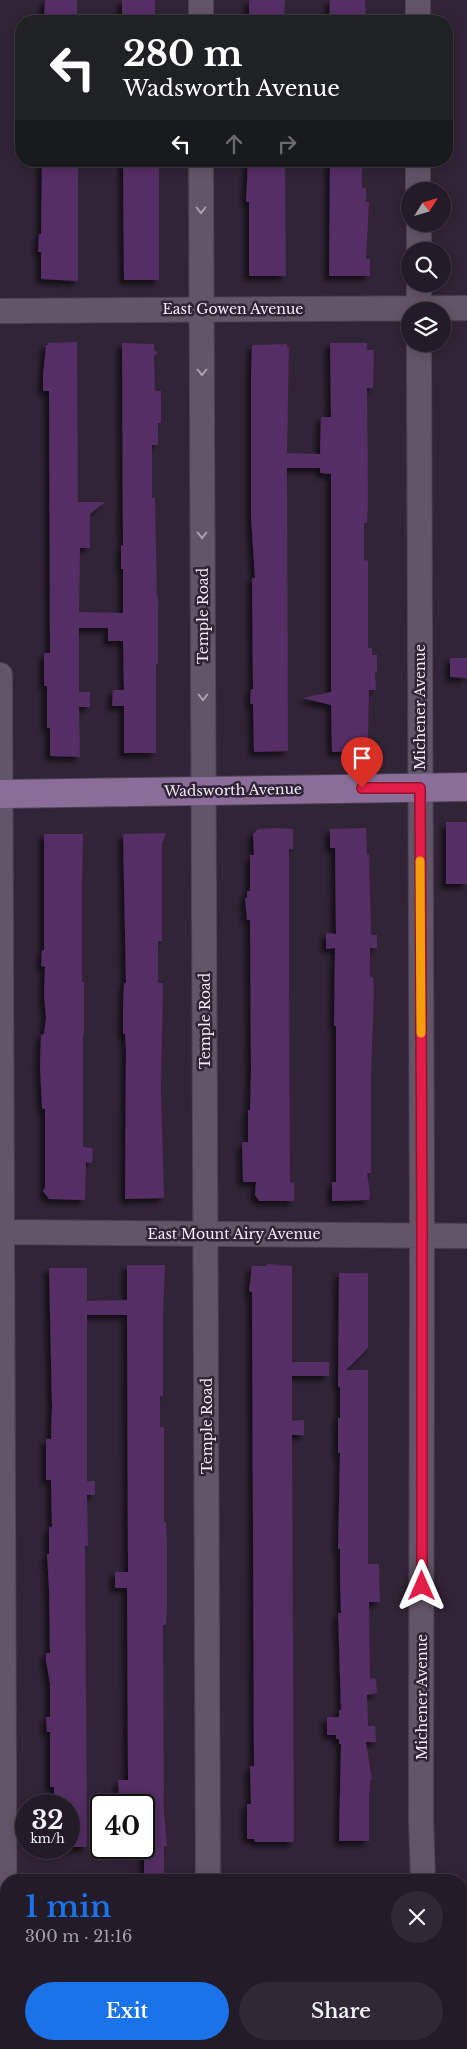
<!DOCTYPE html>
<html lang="en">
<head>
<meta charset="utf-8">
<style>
  body { margin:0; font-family:"Libre Baskerville",serif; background:#302834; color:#f1f3f6; height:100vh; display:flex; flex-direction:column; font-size:19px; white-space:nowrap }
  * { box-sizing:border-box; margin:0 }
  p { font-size:16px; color:#a3a1a8 }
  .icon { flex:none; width:28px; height:28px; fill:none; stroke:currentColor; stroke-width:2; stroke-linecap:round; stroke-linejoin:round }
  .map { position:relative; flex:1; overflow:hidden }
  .panel { position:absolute; left:0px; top:1874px; width:468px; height:176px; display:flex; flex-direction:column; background:#241b28; border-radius:20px 20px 0 0; box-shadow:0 2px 12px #0003,0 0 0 1px #413945 }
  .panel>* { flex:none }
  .hud { position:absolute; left:15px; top:15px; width:438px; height:152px; border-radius:20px; box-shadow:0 2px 12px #0003,0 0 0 1px #413945; background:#202124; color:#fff; overflow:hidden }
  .needle { width:32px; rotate:53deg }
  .fabs { position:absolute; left:401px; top:182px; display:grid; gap:10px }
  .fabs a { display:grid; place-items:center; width:50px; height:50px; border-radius:50%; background:#241b28; box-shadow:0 2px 12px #0003,0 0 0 1px #413945; font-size:25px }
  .speed { position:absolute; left:15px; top:1794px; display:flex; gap:10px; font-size:25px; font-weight:700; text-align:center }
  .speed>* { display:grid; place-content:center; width:65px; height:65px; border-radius:50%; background:#241b28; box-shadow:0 2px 12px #0003,0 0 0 1px #413945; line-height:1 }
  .speed small { font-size:12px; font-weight:400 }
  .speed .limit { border:2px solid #111; border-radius:8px; background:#fff; color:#111 }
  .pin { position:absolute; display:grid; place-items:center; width:42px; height:42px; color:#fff; margin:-51px -21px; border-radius:50% 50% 50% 0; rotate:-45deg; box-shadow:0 0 5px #0007 }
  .pin .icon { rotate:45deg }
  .me { position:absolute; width:55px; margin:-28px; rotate:0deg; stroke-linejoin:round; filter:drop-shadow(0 0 4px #0008) }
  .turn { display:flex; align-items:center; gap:18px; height:105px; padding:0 25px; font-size:22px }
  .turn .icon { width:65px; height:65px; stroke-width:2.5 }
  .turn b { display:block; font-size:35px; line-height:42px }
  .lanes { display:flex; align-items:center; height:48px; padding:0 25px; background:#0003; justify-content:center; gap:25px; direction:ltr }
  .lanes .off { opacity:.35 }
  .round { display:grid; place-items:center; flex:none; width:52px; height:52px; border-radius:26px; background:#302834 }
  .summary { display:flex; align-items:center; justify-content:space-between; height:85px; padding:0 25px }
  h1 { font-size:30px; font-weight:600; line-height:38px; color:#1a73e8 }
  .primary-button { display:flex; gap:10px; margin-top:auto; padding:10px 25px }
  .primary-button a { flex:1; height:58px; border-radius:30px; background:#1a73e8; color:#fff; font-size:20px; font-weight:600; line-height:58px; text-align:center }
  .primary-button a+a { background:#302834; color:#f1f3f6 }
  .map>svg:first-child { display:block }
  .green { fill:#285531 }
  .building { fill:#542d65; filter:url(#shadow) }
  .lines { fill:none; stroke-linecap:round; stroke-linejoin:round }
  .minor-casing { stroke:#4c4251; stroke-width:26 }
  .major-casing { stroke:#4c4251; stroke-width:30 }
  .minor { stroke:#625568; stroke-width:24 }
  .major { stroke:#8a6e99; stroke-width:28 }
  .oneway { stroke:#aaa0af }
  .route-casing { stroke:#92132f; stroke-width:12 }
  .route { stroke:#e11d48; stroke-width:9 }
  .slow { stroke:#f59e0b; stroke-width:9 }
  .labels { text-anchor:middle; stroke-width:5; stroke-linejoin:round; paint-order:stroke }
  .street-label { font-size:14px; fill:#f2eaf6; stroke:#302436 }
</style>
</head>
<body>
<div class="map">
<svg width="467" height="2049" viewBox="0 0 467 2049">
  <defs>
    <filter id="shadow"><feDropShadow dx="-4.5" dy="4.5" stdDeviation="2.5" flood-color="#0009"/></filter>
  </defs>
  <rect width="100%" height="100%" fill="#302436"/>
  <path class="green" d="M461,1978H467V2049H455V2044H461Z"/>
  <path class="building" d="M45,0H77V18H44Z
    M122,0H155V21H122Z
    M249,0H285L284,21H249Z
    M330,0H365L366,21H329Z
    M42,161H78V281L41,279V252H38L39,234H41Z
    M123,161H159V280H124Z
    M248,161H285L286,276H249V202H246Z
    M330,161H362V188H366V202H369L366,259H370V276H329Z
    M77,342L78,502H105L90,514V548H80L79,612L123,613V569H121V545H123L122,343L154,344V350L158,353L154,356L155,391H161V423H158V445H152V498H155L157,597H158V664H156V753H124V706H112L113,690H124L123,641H108V628H79V692H90V707H79L80,757L50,756V728H47V686H44V653H50L49,391H43V376L46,345H48V343Z
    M330,343H367V350H374L373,388H367L368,498L367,523H364V561L368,560V648H372V655H377V672H375L376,690H369L368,740H365V751L332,752L331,705L302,698L331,692V474L320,473V468H287L288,751L254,752L253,704H250L251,689H253L252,578H255L251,517V375L252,345L287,344V347H289L287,453L320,454L321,417H331Z
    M450,658H467V678L450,677Z
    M446,822H467V884H446Z
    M277,828L293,829V849H289V978L290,1183H294V1199L293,1201H259L255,1195L256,1182H243L242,1142H248V1110H250L251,1070L250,920H247L245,898H247V891H250V855H254L253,834L258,829Z
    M366,828L367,855L369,854L371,935H377V948H370V977H373L374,991L371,1076V1173H367L370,1193L369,1200L332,1201V1182H336V1026H334L335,948L326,949V933L336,934L335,848H330V829Z
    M166,833L162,844V941H158V983H163L161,1088L164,1198L125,1199L126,1050L125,1034H123V1008L124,983H126L123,834Z
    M44,834H83L82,885V982H84V1035H83V1147L93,1148L92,1163L86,1162L85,1200L49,1199L43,1191L45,1188V1109H42L40,1066L41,1035L44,1034L46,1018L44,995L45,967L41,966L42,950H44Z
    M267,1264L292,1266V1362H329V1376H292V1421L304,1420V1435H292L294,1842H255L254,1839H247V1804H251L250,1766H254L252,1292L249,1291L252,1266H267Z
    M127,1265H165L163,1316V1396H160V1427H164V1522H166L167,1541V1606L166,1625H163L164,1811L167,1846L164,1847V1880H144V1805H129V1796H119L118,1780H128L127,1588H115V1572H128L127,1315H87V1481H95V1495H87L88,1546H85L87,1847H69V1805H54V1787H50V1732H47L46,1717H50V1684L46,1660V1653H50L49,1589L47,1554H49V1527H52L51,1480H46V1439H51L52,1406L49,1268H87V1301L127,1300Z
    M339,1273H368V1348L346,1370H368V1564H379L380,1602H369L370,1679H376L377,1693L367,1695L368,1726H375L376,1742H366L372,1780H370V1792H369V1841H339L341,1744H339V1739H336V1735H327V1717H339V1710H341L338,1613H341L340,1581V1549H338L340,1453H338V1418H340V1387H338Z"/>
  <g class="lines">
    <defs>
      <path id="minor" d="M201,0V21
        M418,0V21
        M201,161L208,1880
        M418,161V191
        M419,224V251
        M0,311L467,308
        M419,311V284
        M419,344L422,1235L421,1820L423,1880
        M0,675L5,2049
        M0,1232L467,1236
        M461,1954H467
        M208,2049V2044
        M423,2049V2044"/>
      <path id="major" d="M0,794L467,787"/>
    </defs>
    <use href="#minor" class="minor-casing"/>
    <use href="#major" class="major-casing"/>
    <use href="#minor" class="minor"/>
    <use href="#major" class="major"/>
  </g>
  <defs><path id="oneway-chevron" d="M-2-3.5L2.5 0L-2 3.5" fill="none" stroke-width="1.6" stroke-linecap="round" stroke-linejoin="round" transform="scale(1.25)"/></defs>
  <g class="oneway">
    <use href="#oneway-chevron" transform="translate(201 210) rotate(90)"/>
    <use href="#oneway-chevron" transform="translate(202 372) rotate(90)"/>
    <use href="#oneway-chevron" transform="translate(202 535) rotate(90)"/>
    <use href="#oneway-chevron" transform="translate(203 697) rotate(90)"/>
  </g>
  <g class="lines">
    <defs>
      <path id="route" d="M362,788H420L422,1235V1586"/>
    </defs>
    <use href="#route" class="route-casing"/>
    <use href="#route" class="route"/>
    <path class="slow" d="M420,861L421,1033"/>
  </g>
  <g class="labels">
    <g class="street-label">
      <text x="233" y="314">East Gowen Avenue</text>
      <text transform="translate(203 616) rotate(-90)" y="5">Temple Road</text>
      <text transform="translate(420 707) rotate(-90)" y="5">Michener Avenue</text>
      <text transform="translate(233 790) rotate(-1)" y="5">Wadsworth Avenue</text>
      <text transform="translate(205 1021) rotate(-90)" y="5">Temple Road</text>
      <text x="234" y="1239">East Mount Airy Avenue</text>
      <text transform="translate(207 1426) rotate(-90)" y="5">Temple Road</text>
      <text transform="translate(422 1697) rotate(-90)" y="5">Michener Avenue</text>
    </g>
  </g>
</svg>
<div class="fabs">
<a><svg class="needle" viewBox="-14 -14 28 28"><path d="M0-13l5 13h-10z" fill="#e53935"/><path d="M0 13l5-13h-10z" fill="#a3a1a8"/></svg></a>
<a><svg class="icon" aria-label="search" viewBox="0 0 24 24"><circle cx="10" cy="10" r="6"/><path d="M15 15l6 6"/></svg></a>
<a><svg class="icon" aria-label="layers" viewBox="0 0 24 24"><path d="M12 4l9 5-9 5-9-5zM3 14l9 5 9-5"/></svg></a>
</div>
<div class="speed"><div>32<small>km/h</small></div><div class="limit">40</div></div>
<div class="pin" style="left:362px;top:788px;background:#d93025"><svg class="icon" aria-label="arrive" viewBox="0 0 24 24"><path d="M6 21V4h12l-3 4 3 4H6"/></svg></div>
<svg class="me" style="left:422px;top:1586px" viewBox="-20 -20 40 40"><path d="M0-17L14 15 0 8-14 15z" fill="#e11d48" stroke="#fff" stroke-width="4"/></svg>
<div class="hud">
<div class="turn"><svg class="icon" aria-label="left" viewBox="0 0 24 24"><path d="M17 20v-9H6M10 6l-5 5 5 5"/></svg><div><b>280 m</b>Wadsworth Avenue</div></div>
<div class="lanes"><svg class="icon" aria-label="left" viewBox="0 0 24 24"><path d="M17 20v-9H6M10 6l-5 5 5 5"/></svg><svg class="icon off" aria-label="ahead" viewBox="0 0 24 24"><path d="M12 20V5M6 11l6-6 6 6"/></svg><svg class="icon off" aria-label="right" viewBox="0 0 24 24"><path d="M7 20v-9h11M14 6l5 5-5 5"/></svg></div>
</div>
<section class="panel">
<div class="summary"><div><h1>1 min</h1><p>300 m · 21:16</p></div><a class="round"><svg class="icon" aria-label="close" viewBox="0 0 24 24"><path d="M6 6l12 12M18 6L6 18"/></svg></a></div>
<div class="primary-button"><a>Exit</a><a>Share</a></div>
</section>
</div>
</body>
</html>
